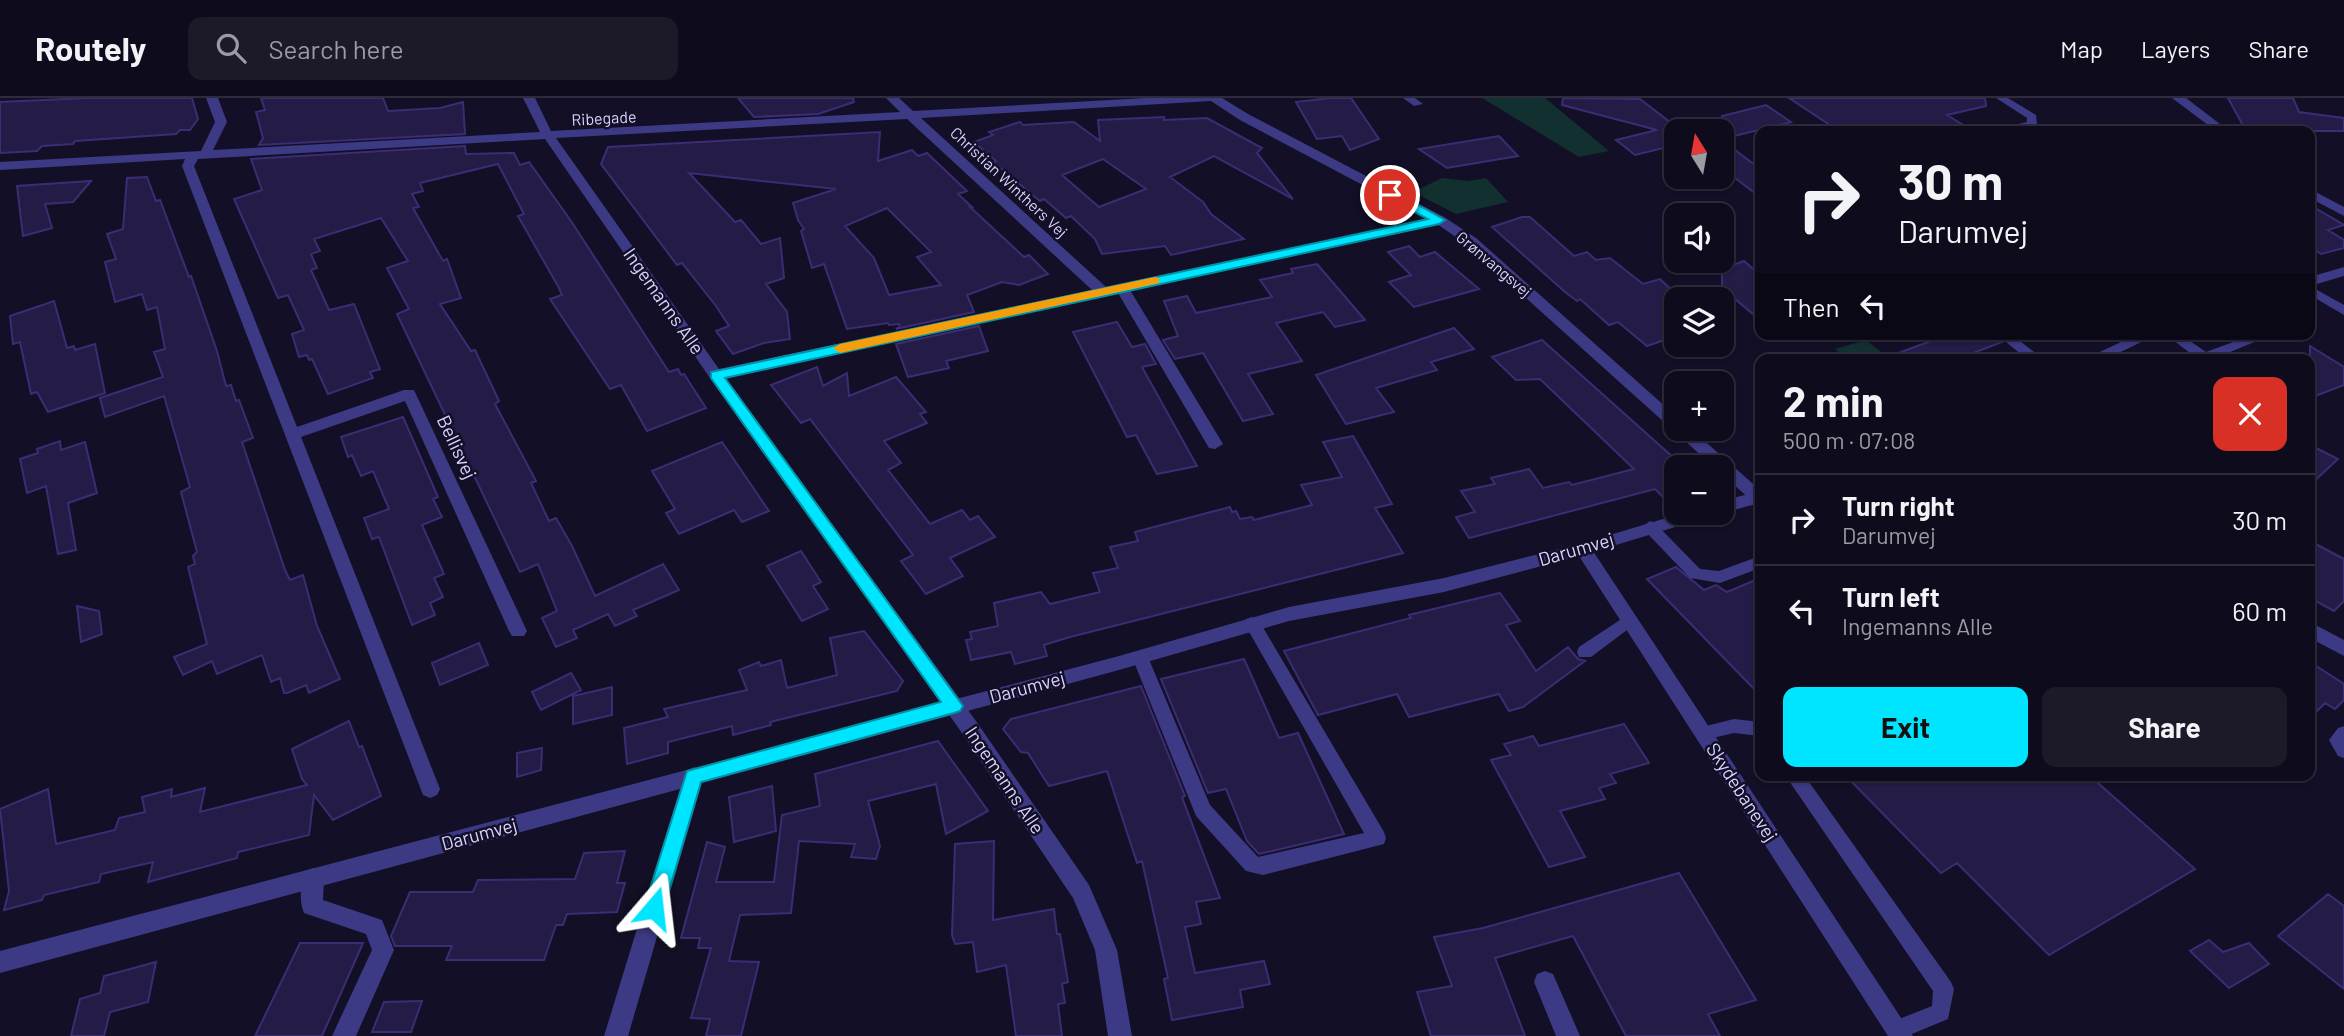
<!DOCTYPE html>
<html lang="en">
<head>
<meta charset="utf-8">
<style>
  body { margin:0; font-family:Barlow,sans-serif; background:#1c1929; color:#f1f3f6; height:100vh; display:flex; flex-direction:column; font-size:26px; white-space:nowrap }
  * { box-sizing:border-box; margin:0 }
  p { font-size:23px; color:#9b9ba3 }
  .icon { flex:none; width:38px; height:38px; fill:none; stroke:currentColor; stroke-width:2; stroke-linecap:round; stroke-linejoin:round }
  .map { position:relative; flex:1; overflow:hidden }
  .panel { position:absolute; left:1755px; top:256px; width:560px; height:427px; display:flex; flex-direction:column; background:#0e0b1c; border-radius:14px; box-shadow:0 2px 5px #0004,0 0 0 2px #2e2b3b }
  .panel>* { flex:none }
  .banner { position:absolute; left:1755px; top:28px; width:560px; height:214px; border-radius:14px; box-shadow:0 2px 5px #0004,0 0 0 2px #2e2b3b; background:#0e0b1c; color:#f1f3f6; overflow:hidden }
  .needle { width:46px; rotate:349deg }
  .buttons { position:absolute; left:1664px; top:21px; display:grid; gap:14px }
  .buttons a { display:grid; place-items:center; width:70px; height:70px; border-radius:14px; background:#0e0b1c; box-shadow:0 2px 5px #0004,0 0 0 2px #2e2b3b; font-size:35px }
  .pin { position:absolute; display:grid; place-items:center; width:60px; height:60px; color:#fff; margin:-30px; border:4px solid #fff; border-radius:50%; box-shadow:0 2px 7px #0007 }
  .me { position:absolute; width:77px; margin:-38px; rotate:17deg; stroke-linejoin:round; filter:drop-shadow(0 0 5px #0008) }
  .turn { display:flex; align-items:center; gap:24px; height:147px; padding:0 28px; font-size:32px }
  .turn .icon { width:91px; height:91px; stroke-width:2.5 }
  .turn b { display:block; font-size:49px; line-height:60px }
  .then { display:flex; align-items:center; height:66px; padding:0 28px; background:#0003; gap:14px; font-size:26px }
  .round { display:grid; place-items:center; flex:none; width:74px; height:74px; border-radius:14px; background:#1c1929 }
  .headline { display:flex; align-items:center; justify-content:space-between; height:119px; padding:0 28px }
  h1 { font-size:42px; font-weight:700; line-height:52px }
  .primary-button { display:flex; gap:14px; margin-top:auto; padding:14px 28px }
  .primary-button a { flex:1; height:80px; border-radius:14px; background:#00e5ff; color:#111; font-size:28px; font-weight:700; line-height:80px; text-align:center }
  .primary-button a+a { background:#1c1929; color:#f1f3f6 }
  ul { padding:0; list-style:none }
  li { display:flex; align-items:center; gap:21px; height:91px; padding:0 28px; border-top:2px solid #2e2b3b }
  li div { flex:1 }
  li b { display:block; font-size:26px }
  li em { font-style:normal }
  header { display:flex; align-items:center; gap:42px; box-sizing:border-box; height:98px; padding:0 35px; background:#0e0b1c; border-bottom:2px solid #2e2b3b }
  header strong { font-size:33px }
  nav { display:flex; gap:38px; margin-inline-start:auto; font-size:24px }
  .search { width:490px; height:63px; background:#1c1929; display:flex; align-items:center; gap:18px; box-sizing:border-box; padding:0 24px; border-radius:14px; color:#9b9ba3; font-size:26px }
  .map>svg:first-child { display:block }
  .green { fill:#12302f }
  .building { fill:#241b47; stroke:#3b2d73; stroke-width:2; fill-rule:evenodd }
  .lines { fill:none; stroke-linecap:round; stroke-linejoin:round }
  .service { fill:#3d3a85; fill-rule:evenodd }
  .minor { fill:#3d3a85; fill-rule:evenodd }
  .tertiary { fill:#3d3a85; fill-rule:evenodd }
  .route { fill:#00e5ff; stroke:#0095a6; stroke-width:2 }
  .slow { fill:#f59e0b }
  .labels { text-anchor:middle; stroke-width:5; stroke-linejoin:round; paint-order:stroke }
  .far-street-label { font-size:16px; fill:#d9d4ff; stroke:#130f26 }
  .street-label { font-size:19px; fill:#d9d4ff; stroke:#130f26 }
</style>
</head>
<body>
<header>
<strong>Routely</strong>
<div class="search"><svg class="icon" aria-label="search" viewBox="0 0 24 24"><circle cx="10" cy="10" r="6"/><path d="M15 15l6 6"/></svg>Search here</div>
<nav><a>Map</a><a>Layers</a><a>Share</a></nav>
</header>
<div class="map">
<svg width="2344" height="938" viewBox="0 0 2344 938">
  <rect width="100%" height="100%" fill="#130f26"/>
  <path class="green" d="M1482,0H1545L1609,53L1579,59Z
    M1442,80L1468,83L1486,80L1508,104L1456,116L1413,94Z
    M1866,242L1890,261H1847L1835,251Z"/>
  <path class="building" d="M88,0H192L198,21L190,32H180L176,36L75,43L73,46L42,48L37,53L0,55V4Z
    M261,0H383L388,13L440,10L463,4L465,36L259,47L263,40L256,14L265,12Z
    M738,0H853L854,4L818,16L754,19Z
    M1331,0H1351L1379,41L1350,52L1342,38L1317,41L1296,4Z
    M1563,0L1640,1L1675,28L1699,22L1702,33H1676V47L1635,57L1616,42L1657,32L1562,7Z
    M1789,0H1985L1986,8L1947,17L1973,33H1839Z
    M2228,0H2293L2299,14L2344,20V33H2246Z
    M1766,7L1791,24L1722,41V18Z
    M1164,19V22L1207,20L1262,50L1257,55L1293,101L1214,58L1170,79L1203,104L1211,116L1244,141L1171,157L1165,148L1102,156L1095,141L1071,118L1066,120L1044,101L1040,103L993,64L996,63L974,44L993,37L989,34L1020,24L1023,27L1074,24L1100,43L1098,22ZM1103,61L1146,91L1099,109L1062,77Z
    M880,34L878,63L912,52L918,58L927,55L967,93L958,96L972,109H970L1024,159L1029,157L1048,176L1019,187L1002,184L967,197L974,214L896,231L900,229L899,226L889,227L888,225L847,231L824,166L812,170L801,133L804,131L798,122L793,105L836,91L689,75L735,124L741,122L761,146L780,140L784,180L766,186L787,214L790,241L764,245L733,256L716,233L729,228L716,208L682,165L677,167L601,66L608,49ZM887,110L931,154L917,159L941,187L889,197L874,160L845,128Z
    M1499,38L1518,58L1447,70L1419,51Z
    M1722,42L1760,71V99L1722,70Z
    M465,48L466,56L514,55L520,67L529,64L571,123L669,274L678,271L681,277L684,276L706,310L647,333L621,287L610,291L550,201L562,197L559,190L518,118L524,116L498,66L420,85L423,93L412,96L419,109L413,110L443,163L447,161L461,200L440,206L471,253L475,252L499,303L495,306L536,383L531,385L549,423L556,420L572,448L595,498L663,466L679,492L633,512L637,518L615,528L608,516L573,532L577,540L556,549L542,520L557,513L538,466L520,474L397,216L409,211L387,170L408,163L381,120L314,141L320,153L311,156L317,170L311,172L329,212L354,206L380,271L370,274L373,280L328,296L312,261L309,262L307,257L299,259L292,236L304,232L288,197L278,200L234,101L262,92L251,61Z
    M147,79L156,103L160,102L189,179L191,178L217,253L226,288L231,287L236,303L239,302L253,340L242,344L285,472L290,482L303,477L317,528L340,581L309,595L306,587L287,595H284L280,580L271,584L262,557L217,576L212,563L183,577L174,559L207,546L188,469L195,466L193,458L197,454L181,394L190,389L164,298L105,319L100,300L163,279L154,254L165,251L157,209L147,212L142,196L115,204L105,164L116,161L107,136L123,131L127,80Z
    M91,83L73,104L45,106L52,130L23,138L17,88Z
    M2310,107L2344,127L2328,132L2344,142V150L2321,156L2310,149Z
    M1522,119H1530L1574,158L1587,154L1596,162L1610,160L1643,186L1660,181L1676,196V238L1647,248L1618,224L1609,227L1580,201L1577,203L1565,194L1492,129Z
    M1409,148L1420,159L1435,154L1479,191L1414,209L1389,184L1411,177L1388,154Z
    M1744,163L1760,177V222L1722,190V171Z
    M1317,166L1365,222L1335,229L1323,214L1276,225L1302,263L1248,276L1273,316L1243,323L1203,255L1175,261L1163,242L1178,238L1164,203L1187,198L1196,215L1272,199L1260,182L1293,175L1291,171Z
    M54,203L67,250L74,248L75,252L95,246L105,295L48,314L37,294L31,296L20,244L13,246L10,218Z
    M1117,224L1132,249L1145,246L1156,266L1142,269L1197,368L1157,376L1136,337L1127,339L1073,234Z
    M979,228L988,253L946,263L949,270L908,279L896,246Z
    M1454,230L1474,251L1431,264L1437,272L1376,290L1394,314L1346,326L1316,277Z
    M1950,236H1993L2002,244L1958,261H1890V258Z
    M1542,242L1684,369L1664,375L1676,389V412L1655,391L1469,440L1456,419L1475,414L1461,393L1495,386L1491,380L1529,371L1543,390L1569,384L1572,387L1634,371L1540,281L1516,282L1492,259Z
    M2310,248L2344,269V287L2310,300Z
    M817,269L823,288L847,275L849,298L896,279L926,314L920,316L927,325L884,343L901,365L888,372L930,426L962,412L970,422L978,418L995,439L950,460L963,478L926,496L901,463L913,457L810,321L801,325L771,287Z
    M403,319L438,399L433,401L442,419L422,427L444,476L434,480L443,499L430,505L435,517L412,527L379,439L372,441L364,420L389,411L373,373L361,378L352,357L348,359L341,339Z
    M1353,338L1392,406L1375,410L1403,455L1070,539L1044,547L1047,558L1015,566L1011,554L971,562L966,542L972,541L970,534L998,528L994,505L1041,494L1050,506L1100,494L1093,475L1118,470L1110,449L1138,443L1135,434L1230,409L1232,414L1236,413L1240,421L1252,419L1254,422L1312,407L1301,387L1342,379L1323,344Z
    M60,343L61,352L85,344L97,395L68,405L76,452L58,456L46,388L27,395L20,361L38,355L37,351Z
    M722,344L769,413L742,424L734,412L679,436L666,415L675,411L652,373Z
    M2310,347L2338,361L2310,387Z
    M2310,443L2344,461V503L2334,513L2310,500Z
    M801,453L821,484L813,488L828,511L802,523L767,468Z
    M1676,469L1704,492L1716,487L1727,494L1760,480V597L1647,481Z
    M1500,495L1520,523L1506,527L1536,573L1568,549L1578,561L1585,563L1523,609L1509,613L1499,596L1409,619L1397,596L1318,617L1284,553L1411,520L1409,517Z
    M77,508L99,513L102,536L81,544Z
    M864,533L903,583L897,593L770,624L771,627L733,637L732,628L668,644V655L627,666L624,630L668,619L664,611L747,592L739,572L759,564L761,568L781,562L787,590L837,577L830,540Z
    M479,545L488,567L440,587L432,565Z
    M1244,561L1279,640L1298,635L1344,736L1259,756L1247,743L1226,691L1208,695L1161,581Z
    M2310,564L2344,586V602L2335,611L2325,605L2310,620Z
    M571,575L581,592L541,612L532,594Z
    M1141,588L1185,698L1182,699L1220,800L1196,804L1201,826L1185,829L1195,875L1264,863L1270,886L1240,892L1243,909L1172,922L1164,881L1168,880L1142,763L1137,765L1107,673L1049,688L1028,655L1021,654L1003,631L1011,621Z
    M612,589V617L573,626V598Z
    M349,623L359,649L362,648L381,698L333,722L314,697L309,737L238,754L237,760L148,784L153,764L101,776L99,784L44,797L42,802L4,812L9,793L0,711L48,691L56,746L115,732L119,720L145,714L142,699L172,691L171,699L205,690L200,714L307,687L302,681L292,651Z
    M1624,626L1649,665L1610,676L1616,685L1599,690L1605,701L1560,713L1585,759L1549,769L1491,662L1511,657L1504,646L1533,638L1539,648Z
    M938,643L988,713L946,736L936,686L868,703L880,748L876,761L851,759L855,746L799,743L791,815L740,817L729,863L759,864L741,938H706L710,921L691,920L711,850H698L700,840H681L707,744L725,749L716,784H774L782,717L820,708L815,676Z
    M542,650L541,672L517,679V655Z
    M1845,677H2089L2195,771L2049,857L1957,765L1941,775Z
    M772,688L776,733L734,744L729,699Z
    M994,743L993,822L1054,811L1057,836H1060L1068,884L1062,886L1065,905L1058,906L1062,938H1016L1006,867L977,874L973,844L955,846L952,837L955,746Z
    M625,753L617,785H625L617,814L567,816L563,827H556L544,862H446L452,848H395L391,838L410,794H473L478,782L575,781L584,755Z
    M1679,775L1756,902L1708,916L1720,938H1626L1573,838L1495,860L1525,938H1431L1417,894L1452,888L1434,839L1483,830Z
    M2328,796L2344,808V891L2278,838Z
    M2209,842L2223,854L2249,845L2269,866L2229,890L2190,853Z
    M300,845H363L322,938H255Z
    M156,864L148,904L110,914L104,938H71L80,901L100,895L104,878Z
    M422,903L411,934H372L384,904Z"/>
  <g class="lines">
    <path class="service" d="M1403,0H1415L1423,6L1414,8Z
      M1996,0H2008L2036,17L2037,26L2014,33H2000L2001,30L2027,24V20Z
      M2310,188L2344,207V217L2310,197Z
      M1996,236H2011L2043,261H2027Z
      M2165,236H2180L2206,254L2255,236H2274L2213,261H2198Z
      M1650,423L1655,425L1700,471L1719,473L1760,458V470L1720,485L1690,480L1645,433L1642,429Z
      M1629,516L1635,518L1637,522L1635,526L1591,559H1579L1577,554L1579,549Z
      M1252,519L1258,521L1384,734L1386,740L1384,746L1263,777L1246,773L1196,718L1132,559L1134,554H1146L1148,559L1210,707L1258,759L1364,735L1244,525L1246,521Z
      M1734,621L1760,624V638L1734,635L1704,642L1698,640L1695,635L1698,630Z
      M2344,628V660L2338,658L2329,642L2338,630Z
      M1785,677H1804L1951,884L1954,891L1948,921L1907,938H1888L1886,932L1889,925L1932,908L1933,893Z"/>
    <path class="minor" d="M206,0H218L227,24L213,52L540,34L523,0H535L551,33L900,14L886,0H899L913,13L1146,0H1222L1248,16L1444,119L1476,140L1676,318V331H1691L1760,392V404L1752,403L1722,376V369H1714L1466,146L1437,126L1130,192L1223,346L1215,351L1209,350L1118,195L725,280L976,623L1089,787L1117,852L1132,938H1108L1095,852L1073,800L962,635L710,280L545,41L198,61L194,68L297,329L404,292H414L527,533L524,538H512L509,533L405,303L301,339L440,691L437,697L430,700L423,697L182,68L185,61L0,72V64L201,53L215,24ZM1211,3L1240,22L1427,121L1106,189L921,20ZM907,21L1092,192L719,271L556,40Z
      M1583,445L1589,447L1913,938H1888L1577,455L1574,451L1577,447Z
      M2310,524L2344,542V558L2310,540Z
      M694,669L701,672L704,678L628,938H604L684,678L687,672Z
      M313,770L321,773L324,780L323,802L382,822L394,852L356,938H332L372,852L366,836L304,815C299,803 300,785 305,773Z
      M1545,873L1553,876L1580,938H1556L1534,884L1537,876Z"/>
    <path class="tertiary" d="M2172,0H2186L2229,33H2216Z
      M2310,91L2344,109V118L2310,100Z
      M2344,169V178L2310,188V179Z
      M2138,236H2158L2106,261H2085Z
      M1760,393V405L1722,415H1721L1722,403Z
      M1683,415H1710L1708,419L1583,457L1444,494L1289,523L1119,572L0,875V853L1119,558L1289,509L1444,480L1583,445Z"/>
  </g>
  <path class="route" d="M1386,94H1395L1445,122L1439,126L725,280L963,608L960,613L954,615L701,684L664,810L661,816L654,819L647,816L644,810L687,673L941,604L711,280V274L1428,121L1386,99Z"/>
  <path class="slow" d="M1155,179L1159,180V185L840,255L833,250L840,246Z"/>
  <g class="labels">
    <g class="far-street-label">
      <text transform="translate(604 20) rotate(-3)" y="6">Ribegade</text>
      <text transform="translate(1009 84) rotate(43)" y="6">Christian Winthers Vej</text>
      <text transform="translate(1494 166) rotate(40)" y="6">Grønvangsvej</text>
    </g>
    <g class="street-label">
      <text transform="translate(664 203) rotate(55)" y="7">Ingemanns Alle</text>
      <text transform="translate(457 349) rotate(65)" y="7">Bellisvej</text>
      <text transform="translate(1576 451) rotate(-16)" y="7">Darumvej</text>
      <text transform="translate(1027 589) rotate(-15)" y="7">Darumvej</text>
      <text transform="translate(1005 682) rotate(56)" y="7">Ingemanns Alle</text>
      <text transform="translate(1742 694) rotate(57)" y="7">Skydebanevej</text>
      <text transform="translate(479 736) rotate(-15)" y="7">Darumvej</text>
    </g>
  </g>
</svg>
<div class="buttons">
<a><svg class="needle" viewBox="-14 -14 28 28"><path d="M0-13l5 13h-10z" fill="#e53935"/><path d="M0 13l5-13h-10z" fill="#9b9ba3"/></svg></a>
<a><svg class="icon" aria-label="sound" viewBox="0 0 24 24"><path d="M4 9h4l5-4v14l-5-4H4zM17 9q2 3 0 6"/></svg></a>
<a><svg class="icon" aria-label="layers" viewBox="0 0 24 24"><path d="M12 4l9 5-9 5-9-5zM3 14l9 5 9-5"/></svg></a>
<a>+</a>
<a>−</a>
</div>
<div class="pin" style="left:1390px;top:97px;background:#d93025"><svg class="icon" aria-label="arrive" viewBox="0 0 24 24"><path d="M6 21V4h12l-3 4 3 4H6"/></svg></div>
<svg class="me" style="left:654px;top:810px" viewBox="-20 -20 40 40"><path d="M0-17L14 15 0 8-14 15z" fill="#00e5ff" stroke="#fff" stroke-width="4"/></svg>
<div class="banner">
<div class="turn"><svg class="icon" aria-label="right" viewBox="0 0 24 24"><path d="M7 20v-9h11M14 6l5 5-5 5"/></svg><div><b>30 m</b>Darumvej</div></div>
<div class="then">Then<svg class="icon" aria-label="left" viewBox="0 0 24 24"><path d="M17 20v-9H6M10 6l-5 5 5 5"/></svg></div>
</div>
<section class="panel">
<div class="headline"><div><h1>2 min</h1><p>500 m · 07:08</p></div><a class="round" style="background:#d93025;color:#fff"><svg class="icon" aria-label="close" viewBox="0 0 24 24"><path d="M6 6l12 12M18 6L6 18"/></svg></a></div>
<ul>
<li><svg class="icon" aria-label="right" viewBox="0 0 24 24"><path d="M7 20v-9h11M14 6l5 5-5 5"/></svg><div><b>Turn right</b><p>Darumvej</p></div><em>30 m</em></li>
<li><svg class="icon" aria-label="left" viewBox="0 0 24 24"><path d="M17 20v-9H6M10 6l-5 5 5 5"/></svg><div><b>Turn left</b><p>Ingemanns Alle</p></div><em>60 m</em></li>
</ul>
<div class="primary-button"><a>Exit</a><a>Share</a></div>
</section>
</div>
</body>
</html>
